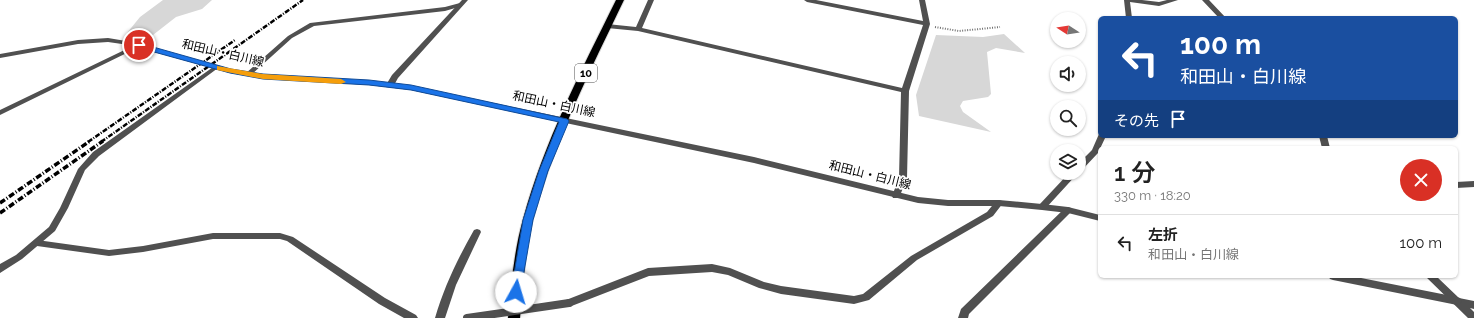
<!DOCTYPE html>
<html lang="ja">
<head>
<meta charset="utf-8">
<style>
  body { margin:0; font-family:Raleway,"Noto Sans JP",sans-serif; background:#f2f2f2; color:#222; height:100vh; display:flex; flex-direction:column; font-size:15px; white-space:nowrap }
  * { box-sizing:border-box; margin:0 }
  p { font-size:13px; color:#767676 }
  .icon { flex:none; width:22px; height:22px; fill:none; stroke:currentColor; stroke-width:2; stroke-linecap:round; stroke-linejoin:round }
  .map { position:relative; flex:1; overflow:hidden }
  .sheet { position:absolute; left:1098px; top:146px; width:360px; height:132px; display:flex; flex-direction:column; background:#fff; border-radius:6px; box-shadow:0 1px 3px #0004 }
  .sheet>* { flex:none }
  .hud { position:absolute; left:1098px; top:16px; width:360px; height:122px; border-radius:6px; box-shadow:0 1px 3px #0004; background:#1a4fa0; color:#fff; overflow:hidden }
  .needle { width:26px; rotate:282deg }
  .controls { position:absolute; left:1050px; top:12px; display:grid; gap:8px }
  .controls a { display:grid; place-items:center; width:36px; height:36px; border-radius:50%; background:#fff; box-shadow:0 1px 3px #0004; font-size:20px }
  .pin { position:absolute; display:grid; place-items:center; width:34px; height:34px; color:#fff; margin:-17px; border:2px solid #fff; border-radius:50%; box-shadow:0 1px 4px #0007 }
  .me { position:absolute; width:44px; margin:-22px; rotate:6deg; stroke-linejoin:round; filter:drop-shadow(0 0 3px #0008) }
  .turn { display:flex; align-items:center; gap:14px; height:84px; padding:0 16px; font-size:18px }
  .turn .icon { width:52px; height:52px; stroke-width:2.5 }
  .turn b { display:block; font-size:28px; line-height:34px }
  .then { display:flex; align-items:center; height:38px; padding:0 16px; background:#0003; gap:8px; font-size:15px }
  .round { display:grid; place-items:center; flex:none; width:42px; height:42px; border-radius:21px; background:#f2f2f2 }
  .head { display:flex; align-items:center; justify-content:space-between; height:68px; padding:0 16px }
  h1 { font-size:24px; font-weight:600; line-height:30px }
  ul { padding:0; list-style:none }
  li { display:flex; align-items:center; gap:12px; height:56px; padding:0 16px; border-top:1px solid #e0e0e0 }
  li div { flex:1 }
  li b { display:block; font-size:15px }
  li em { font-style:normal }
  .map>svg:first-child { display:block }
  .green { fill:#d7d7d7 }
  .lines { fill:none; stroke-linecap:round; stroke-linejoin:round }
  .primary-casing { stroke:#dbdbdb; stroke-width:2 }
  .path { stroke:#727272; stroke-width:2; stroke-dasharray:1 1.5; stroke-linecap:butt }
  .service { fill:#505050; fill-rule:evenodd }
  .minor { fill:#505050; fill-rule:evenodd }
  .tertiary { fill:#505050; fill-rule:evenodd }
  .primary { fill:#000; fill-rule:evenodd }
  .rail-far1 { stroke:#000; stroke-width:2.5; stroke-dasharray:5 1.5 1 1.5; stroke-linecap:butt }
  .rail { stroke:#000; stroke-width:3.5; stroke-dasharray:6 2 1 2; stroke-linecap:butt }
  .minor-bridge { stroke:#505050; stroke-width:8 }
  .route { fill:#1a73e8; stroke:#114b97 }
  .slow { fill:#f59e0b }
  .labels { text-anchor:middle; stroke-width:3.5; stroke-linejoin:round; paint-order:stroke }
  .shield { fill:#fff; stroke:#4c4c4c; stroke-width:1 }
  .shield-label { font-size:11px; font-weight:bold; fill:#000 }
  .street-label { font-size:12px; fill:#000; stroke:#fff }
</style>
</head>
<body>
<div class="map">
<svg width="1474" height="318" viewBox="0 0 1474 318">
  <rect width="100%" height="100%" fill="#fff"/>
  <path class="green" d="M163,0H212L202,9L176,17L153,35L127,33L140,17Z
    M1004,34L1025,53L996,48L987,52L991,94L988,97L963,101L960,106L963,112L991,132L919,116L916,95L936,35L983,37Z"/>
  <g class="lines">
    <defs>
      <path id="primary" d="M616,0H624C590,71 554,142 533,219C525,251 523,285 520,318H508C511,285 514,251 523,219C544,142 581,71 616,0Z"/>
    </defs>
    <use href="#primary" class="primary-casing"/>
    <path class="path" d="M935,27L959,31L1000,27"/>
    <path class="service" d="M462,0H468L398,78L393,87H387L386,85L392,75Z
      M648,0H654L642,28L902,88L923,25L807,2L804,0H816L923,21L919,0H925L930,24L909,91L907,178L899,198H893L892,196L899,178L901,92L638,31L607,28L604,26L607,24L636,27Z
      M477,229L480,230L481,232L456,285L445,318H435C444,287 458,258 474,230Z
      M213,233H280L293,237L385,298L416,315L418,318H404L379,304L287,241L280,239H213L143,252L109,256L37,246L34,245L33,243L34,241L37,240L109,250L143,246Z"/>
    <path class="minor" d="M1124,0H1142L1159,2L1167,0H1178L1159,6L1130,2L1132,18H1126Z
      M1202,0H1209L1226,18H1219Z
      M460,3L462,4V6L445,11L314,26L292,38L251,75H247L245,74L288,36L310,23L445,7Z
      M139,43L142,45L141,46L0,115V110Z
      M216,65L219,67L218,68L99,156L85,170L68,208L55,231L22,259L0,273V264L16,255L49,227L60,208L78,169L93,152Z
      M1099,134L1100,136H1106L1098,153L1082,170L1079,171V163L1092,150Z
      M1319,136H1327L1330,148H1322Z
      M1069,173H1078L1045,209H1039L1038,207L1039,205Z
      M1474,181V187L1456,188V182Z
      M999,200L1002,201L1003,203L993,216L917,260L869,300L854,304L781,294L759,288L728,275L712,272L649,276L569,307L566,306L564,303L566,300L648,268L712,264L730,268L764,282L781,286L854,296L863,294L911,256L987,212L996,201Z
      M1068,207L1071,208L1072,210L1071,212L969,314L968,318H958L961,309L1065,208Z
      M1425,276H1436L1459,298L1474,301V309L1470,308L1474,312V318H1468Z"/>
    <path class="tertiary" d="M108,38L132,42L231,69L263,74L369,81L411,86L754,157L918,197L948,200H999L1042,204L1068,207L1100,215V221L1068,213L1042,210L999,206H948L918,203L754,163L411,90L369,85L263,78L230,73L129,45L108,42L78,44L0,58V54L78,40Z
      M1328,276H1351L1457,297L1460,298L1462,301L1460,304L1457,305L1333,280L1330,279Z"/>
    <use href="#primary" class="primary"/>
    <path class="rail-far1" d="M88,142L235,40
      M101,142L303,0"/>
    <path class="rail" d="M0,203L90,141
      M0,213L103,141"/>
    <path class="minor-bridge" d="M467,318L569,303"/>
  </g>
  <path class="route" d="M139,43L231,69L263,74L369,80L411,85L567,119L569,121L548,171L533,220L520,295L516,296L512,295L511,292L523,220L539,171L559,122L411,90L369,85L263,79L230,73L136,47V44Z"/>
  <path class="slow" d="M217,66L263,74L341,79L346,82L341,84L263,79L217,70Z"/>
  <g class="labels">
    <rect class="shield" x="575" y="64" width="22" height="18" rx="3"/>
    <g class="shield-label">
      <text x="586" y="77">10</text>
    </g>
    <g class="street-label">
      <text transform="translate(223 53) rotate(13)" y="4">和田山・白川線</text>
      <text transform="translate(554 104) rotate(12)" y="4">和田山・白川線</text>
      <text transform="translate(870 175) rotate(14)" y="4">和田山・白川線</text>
    </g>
  </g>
</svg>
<div class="controls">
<a><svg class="needle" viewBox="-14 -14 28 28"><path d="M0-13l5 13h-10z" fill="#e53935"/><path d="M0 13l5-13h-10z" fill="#767676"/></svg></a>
<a><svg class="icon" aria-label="sound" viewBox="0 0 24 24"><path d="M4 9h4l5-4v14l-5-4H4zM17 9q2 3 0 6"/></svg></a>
<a><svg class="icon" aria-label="search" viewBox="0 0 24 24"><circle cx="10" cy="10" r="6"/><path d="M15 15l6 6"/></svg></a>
<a><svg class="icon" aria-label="layers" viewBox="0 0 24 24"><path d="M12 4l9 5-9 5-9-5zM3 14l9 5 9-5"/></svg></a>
</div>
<div class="pin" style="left:139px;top:45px;background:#d93025"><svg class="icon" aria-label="arrive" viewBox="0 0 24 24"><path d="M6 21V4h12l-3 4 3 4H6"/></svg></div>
<svg class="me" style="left:516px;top:292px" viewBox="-20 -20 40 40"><circle r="19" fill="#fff"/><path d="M0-13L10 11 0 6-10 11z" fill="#1a73e8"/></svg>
<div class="hud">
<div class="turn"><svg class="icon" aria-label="left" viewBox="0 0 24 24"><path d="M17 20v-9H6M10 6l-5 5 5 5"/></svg><div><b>100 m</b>和田山・白川線</div></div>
<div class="then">その先<svg class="icon" aria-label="arrive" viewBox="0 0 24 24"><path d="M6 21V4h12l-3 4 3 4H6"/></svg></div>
</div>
<section class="sheet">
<div class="head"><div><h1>1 分</h1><p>330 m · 18:20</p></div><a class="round" style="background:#d93025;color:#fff"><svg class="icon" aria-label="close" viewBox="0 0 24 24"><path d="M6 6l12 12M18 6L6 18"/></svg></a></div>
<ul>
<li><svg class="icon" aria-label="left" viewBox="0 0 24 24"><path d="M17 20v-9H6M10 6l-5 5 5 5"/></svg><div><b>左折</b><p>和田山・白川線</p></div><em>100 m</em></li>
</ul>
</section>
</div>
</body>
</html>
